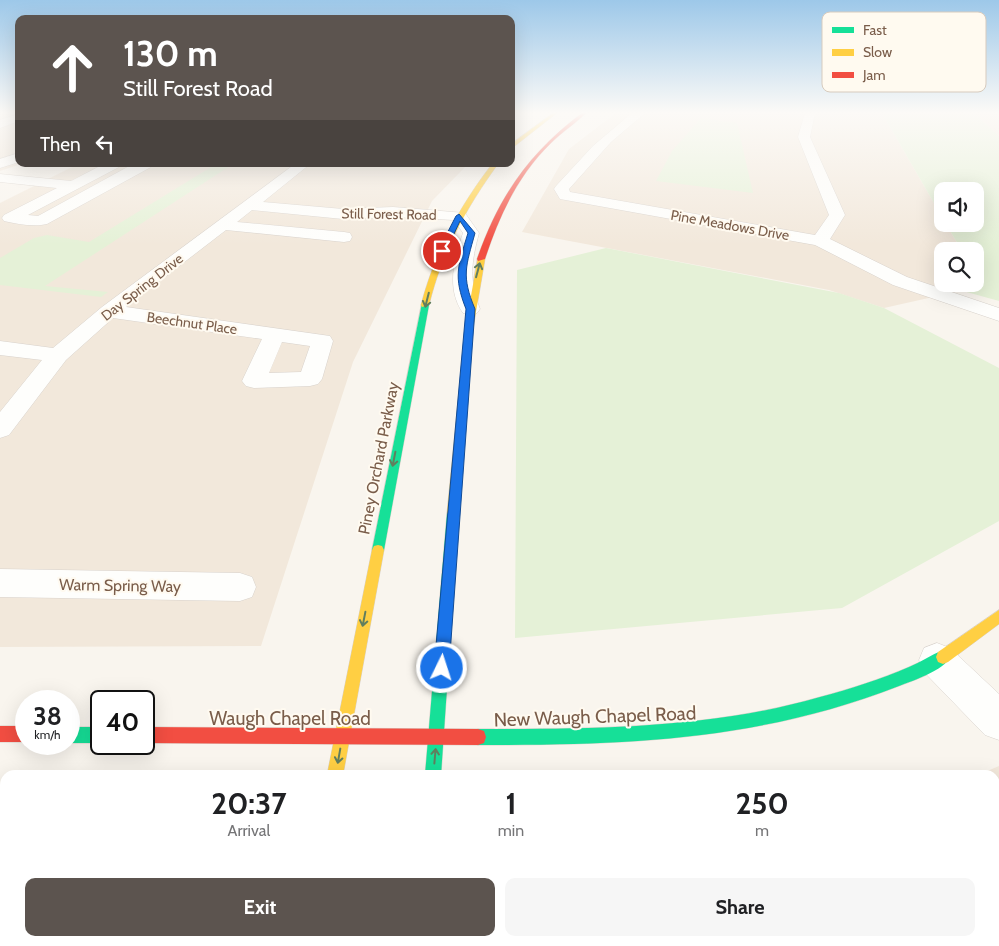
<!DOCTYPE html>
<html lang="en">
<head>
<meta charset="utf-8">
<style>
  body { margin:0; font-family:Cabin,sans-serif; background:#f6f6f6; color:#202124; height:100vh; display:flex; flex-direction:column; font-size:19px; white-space:nowrap }
  * { box-sizing:border-box; margin:0 }
  p { font-size:16px; color:#757577 }
  .icon { flex:none; width:28px; height:28px; fill:none; stroke:currentColor; stroke-width:2; stroke-linecap:round; stroke-linejoin:round }
  .map { position:relative; flex:1; overflow:hidden }
  .drawer { position:absolute; left:0px; top:770px; width:1000px; height:176px; display:flex; flex-direction:column; background:#fff; border-radius:15px 15px 0 0; box-shadow:0 5px 20px #0002 }
  .drawer>* { flex:none }
  .guide { position:absolute; left:15px; top:15px; width:500px; height:152px; border-radius:10px; box-shadow:0 5px 20px #0002; background:#5c544f; color:#fff; overflow:hidden }
  .controls { position:absolute; left:934px; top:182px; display:grid; gap:10px }
  .controls a { display:grid; place-items:center; width:50px; height:50px; border-radius:10px; background:#fff; box-shadow:0 5px 20px #0002; font-size:25px }
  .speed { position:absolute; left:15px; top:690px; display:flex; gap:10px; font-size:25px; font-weight:700; text-align:center }
  .speed>* { display:grid; place-content:center; width:65px; height:65px; border-radius:50%; background:#fff; box-shadow:0 5px 20px #0002; line-height:1 }
  .speed small { font-size:12px; font-weight:400 }
  .speed .limit { border:2px solid #111; border-radius:8px; background:#fff; color:#111 }
  .pin { position:absolute; display:grid; place-items:center; width:42px; height:42px; color:#fff; margin:-21px; border:2px solid #fff; border-radius:50%; box-shadow:0 1px 5px #0007 }
  .me { position:absolute; width:55px; margin:-28px; rotate:4deg; stroke-linejoin:round; filter:drop-shadow(0 0 4px #0008) }
  .turn { display:flex; align-items:center; gap:18px; height:105px; padding:0 25px; font-size:22px }
  .turn .icon { width:65px; height:65px; stroke-width:2.5 }
  .turn b { display:block; font-size:35px; line-height:42px }
  .then { display:flex; align-items:center; height:48px; padding:0 25px; background:#0003; gap:10px; font-size:19px }
  .eta { display:flex; justify-content:space-evenly; align-items:center; height:85px; text-align:center }
  .eta b { font-size:30px; font-weight:700; line-height:35px }
  .primary-button { display:flex; gap:10px; margin-top:auto; padding:10px 25px }
  .primary-button a { flex:1; height:58px; border-radius:10px; background:#5c544f; color:#fff; font-size:20px; font-weight:700; line-height:58px; text-align:center }
  .primary-button a+a { background:#f6f6f6; color:#202124 }
  .map>svg:first-child { display:block }
  .residential { fill:#f2e8db }
  .green { fill:#e5f1d7 }
  .lines { fill:none; stroke-linecap:round; stroke-linejoin:round }
  .street-casing { stroke:#d8d2cc; stroke-width:1 }
  .fast-casing { stroke:#d9d1c9; stroke-width:1 }
  .slow-casing { stroke:#d9d1c9; stroke-width:1 }
  .jam-casing { stroke:#d9d1c9; stroke-width:1 }
  .street { fill:#fefefc; fill-rule:evenodd }
  .fast { fill:#16e098; fill-rule:evenodd }
  .slow { fill:#ffcf43; fill-rule:evenodd }
  .jam { fill:#f24e42; fill-rule:evenodd }
  .oneway { stroke:#617e5e }
  .route { fill:#1a73e8; stroke:#114b97 }
  .labels { text-anchor:middle; stroke-width:4; stroke-linejoin:round; paint-order:stroke }
  .far-street-label { font-size:14px; fill:#7a5d4a; stroke:#fffaf0 }
  .street-label { font-size:16px; fill:#7a5d4a; stroke:#fffaf0 }
  .near-street-label { font-size:19px; fill:#7a5d4a; stroke:#fffaf0 }
  .key { fill:#fffaf0; stroke:#d7cbbe; stroke-width:1 }
  .key-label { font-size:14px; fill:#7a5d4a }
</style>
</head>
<body>
<div class="map">
<svg width="999" height="946" viewBox="0 0 999 946">
  <rect width="100%" height="100%" fill="#f9f5ee"/>
  <path class="residential" d="M0,113H19V164H21L0,171Z
    M616,113H882L942,217V224H946L962,251H942V284H975V274L982,286L884,308L829,290L522,232L569,149Z
    M974,113H999V136Z
    M78,164H468L432,201L353,362L261,646L0,647V203Z
    M999,766V946H504V941H995V775H978Z
    M0,869H5V941H212L211,946H0Z"/>
  <path class="green" d="M882,113H974L999,136V301L963,291L982,286L975,274V251H962L946,224H975V191H942V217Z
    M701,118L737,123L753,193L656,181L672,151Z
    M216,164H233L45,286L108,292L101,297L0,285V258L34,238L47,235L89,242Z
    M606,248L839,293L884,308L999,368V521L842,608L515,638L517,270Z"/>
  <g class="lines">
    <defs>
      <path id="street" d="M632,113H645L611,142L569,189L570,192L815,235L829,215L798,137L805,113H815L810,137L845,215L830,239L907,277L999,308V321L893,285L815,245L560,199L554,189L556,186L593,146Z
        M19,114V121L0,128V120Z
        M19,153V162L0,168V159Z
        M104,164H121L119,167L28,215L38,216L133,164H153L151,167L47,224C34,227 17,224 4,221L2,218L4,215L57,188L0,182V174L71,181Z
        M295,164H310L263,202L343,209L393,207L465,213L479,233C471,263 469,280 480,309L477,313L470,315L463,313C446,289 454,259 463,233L454,220L393,217L343,219L252,210L237,222L344,232L350,233L352,237L350,241L344,242L226,230L126,307L330,336L333,341L322,379L318,384L310,386L254,388L246,386L242,381L262,339L113,318L66,360L9,435L0,438V412L42,360L0,355V341L53,348L102,307ZM282,342L310,346L301,372L269,373Z
        M0,569L240,573L252,577L256,587L252,597L240,601L0,597Z
        M937,643L950,648L999,694V740L985,735L924,672L919,660L924,648Z"/>
      <path id="fast" d="M422,303L429,305L384,550L382,554L378,555L374,554L372,550Z
        M453,508L457,510L459,513L441,775H425L447,513L449,510Z
        M943,650L948,652L950,657C945,670 912,681 899,686C758,741 626,745 478,745L472,743L470,737L472,731L478,729C592,729 709,729 820,697C850,689 881,679 909,667C921,662 931,655 943,650Z
        M69,727H101V743H69Z"/>
      <path id="slow" d="M553,113H557L511,149V144Z
        M492,164H498C466,208 442,252 429,305L422,307L421,305C435,252 459,207 492,164Z
        M478,257L485,259L473,329L459,513L457,516H449L447,513L465,329Z
        M378,545L382,546L384,550L343,775H327L372,550L374,546Z
        M999,610V624L948,662L943,664L938,662L936,657L938,652Z"/>
      <path id="jam" d="M582,113H586C575,124 562,132 551,143C518,175 499,216 485,259L478,261L477,259C499,196 529,153 582,113Z
        M0,726H26V742H0Z
        M144,727L478,729L484,731L486,737L484,743L478,745L144,743Z
        M295,941H315L314,946H294Z
        M410,941H430V946H410Z"/>
    </defs>
    <use href="#street" class="street-casing"/>
    <use href="#fast" class="fast-casing"/>
    <use href="#slow" class="slow-casing"/>
    <use href="#jam" class="jam-casing"/>
    <use href="#street" class="street"/>
    <use href="#fast" class="fast"/>
    <use href="#slow" class="slow"/>
    <use href="#jam" class="jam"/>
  </g>
  <defs><path id="oneway-shaft" d="M-6 0H5M1.5-3L5.5 0L1.5 3" fill="none" stroke-width="1.6" stroke-linecap="round" stroke-linejoin="round" transform="scale(1.25)"/></defs>
  <g class="oneway">
    <use href="#oneway-shaft" transform="translate(478 270) rotate(-75)"/>
    <use href="#oneway-shaft" transform="translate(427 300) rotate(104)"/>
    <use href="#oneway-shaft" transform="translate(394 459) rotate(101)"/>
    <use href="#oneway-shaft" transform="translate(364 619) rotate(101)"/>
    <use href="#oneway-shaft" transform="translate(339 756) rotate(100)"/>
    <use href="#oneway-shaft" transform="translate(435 756) rotate(-85)"/>
  </g>
  <linearGradient id="sky" x2="0" y2="1"><stop stop-color="#9dc8e9"/><stop offset="0.46" stop-color="#fcfaf7"/><stop offset="1" stop-color="#fcfaf7" stop-opacity="0"/></linearGradient>
  <rect width="999" height="245" fill="url(#sky)"/>
  <path class="route" d="M459,214L475,233C466,266 461,276 475,309L449,668L447,673L442,675L436,673L434,668L466,309C453,276 458,266 468,233L460,221L445,253L438,251L456,216Z"/>
  <g class="labels">
    <g class="far-street-label">
      <text transform="translate(389 214) rotate(1)" y="5">Still Forest Road</text>
      <text transform="translate(730 225) rotate(10)" y="5">Pine Meadows Drive</text>
      <text transform="translate(142 287) rotate(-38)" y="5">Day Spring Drive</text>
      <text transform="translate(192 323) rotate(8)" y="5">Beechnut Place</text>
    </g>
    <g class="street-label">
      <text transform="translate(378 458) rotate(-79)" y="6">Piney Orchard Parkway</text>
      <text transform="translate(120 585) rotate(1)" y="6">Warm Spring Way</text>
    </g>
    <g class="near-street-label">
      <text transform="translate(595 716) rotate(-2)" y="7">New Waugh Chapel Road</text>
      <text x="290" y="725">Waugh Chapel Road</text>
    </g>
  </g>
  <rect x="822" y="12" width="164" height="80" rx="8" class="key"/>
  <rect x="832" y="27" width="22" height="6" fill="#16e098"/>
  <rect x="832" y="49" width="22" height="7" fill="#ffcf43"/>
  <rect x="832" y="72" width="22" height="6" fill="#f24e42"/>
  <g class="key-label">
    <text x="863" y="35">Fast</text>
    <text x="863" y="57">Slow</text>
    <text x="863" y="80">Jam</text>
  </g>
</svg>
<div class="controls">
<a><svg class="icon" aria-label="sound" viewBox="0 0 24 24"><path d="M4 9h4l5-4v14l-5-4H4zM17 9q2 3 0 6"/></svg></a>
<a><svg class="icon" aria-label="search" viewBox="0 0 24 24"><circle cx="10" cy="10" r="6"/><path d="M15 15l6 6"/></svg></a>
</div>
<div class="speed"><div>38<small>km/h</small></div><div class="limit">40</div></div>
<div class="pin" style="left:442px;top:251px;background:#d93025"><svg class="icon" aria-label="arrive" viewBox="0 0 24 24"><path d="M6 21V4h12l-3 4 3 4H6"/></svg></div>
<svg class="me" style="left:442px;top:668px" viewBox="-20 -20 40 40"><circle r="17" fill="#1a73e8" stroke="#fff" stroke-width="3"/><path d="M0-11L8 9 0 5-8 9z" fill="#fff"/></svg>
<div class="guide">
<div class="turn"><svg class="icon" aria-label="ahead" viewBox="0 0 24 24"><path d="M12 20V5M6 11l6-6 6 6"/></svg><div><b>130 m</b>Still Forest Road</div></div>
<div class="then">Then<svg class="icon" aria-label="left" viewBox="0 0 24 24"><path d="M17 20v-9H6M10 6l-5 5 5 5"/></svg></div>
</div>
<section class="drawer">
<div class="eta">
<div><b>20:37</b><p>Arrival</p></div>
<div><b>1</b><p>min</p></div>
<div><b>250</b><p>m</p></div>
</div>
<div class="primary-button"><a>Exit</a><a>Share</a></div>
</section>
</div>
</body>
</html>
